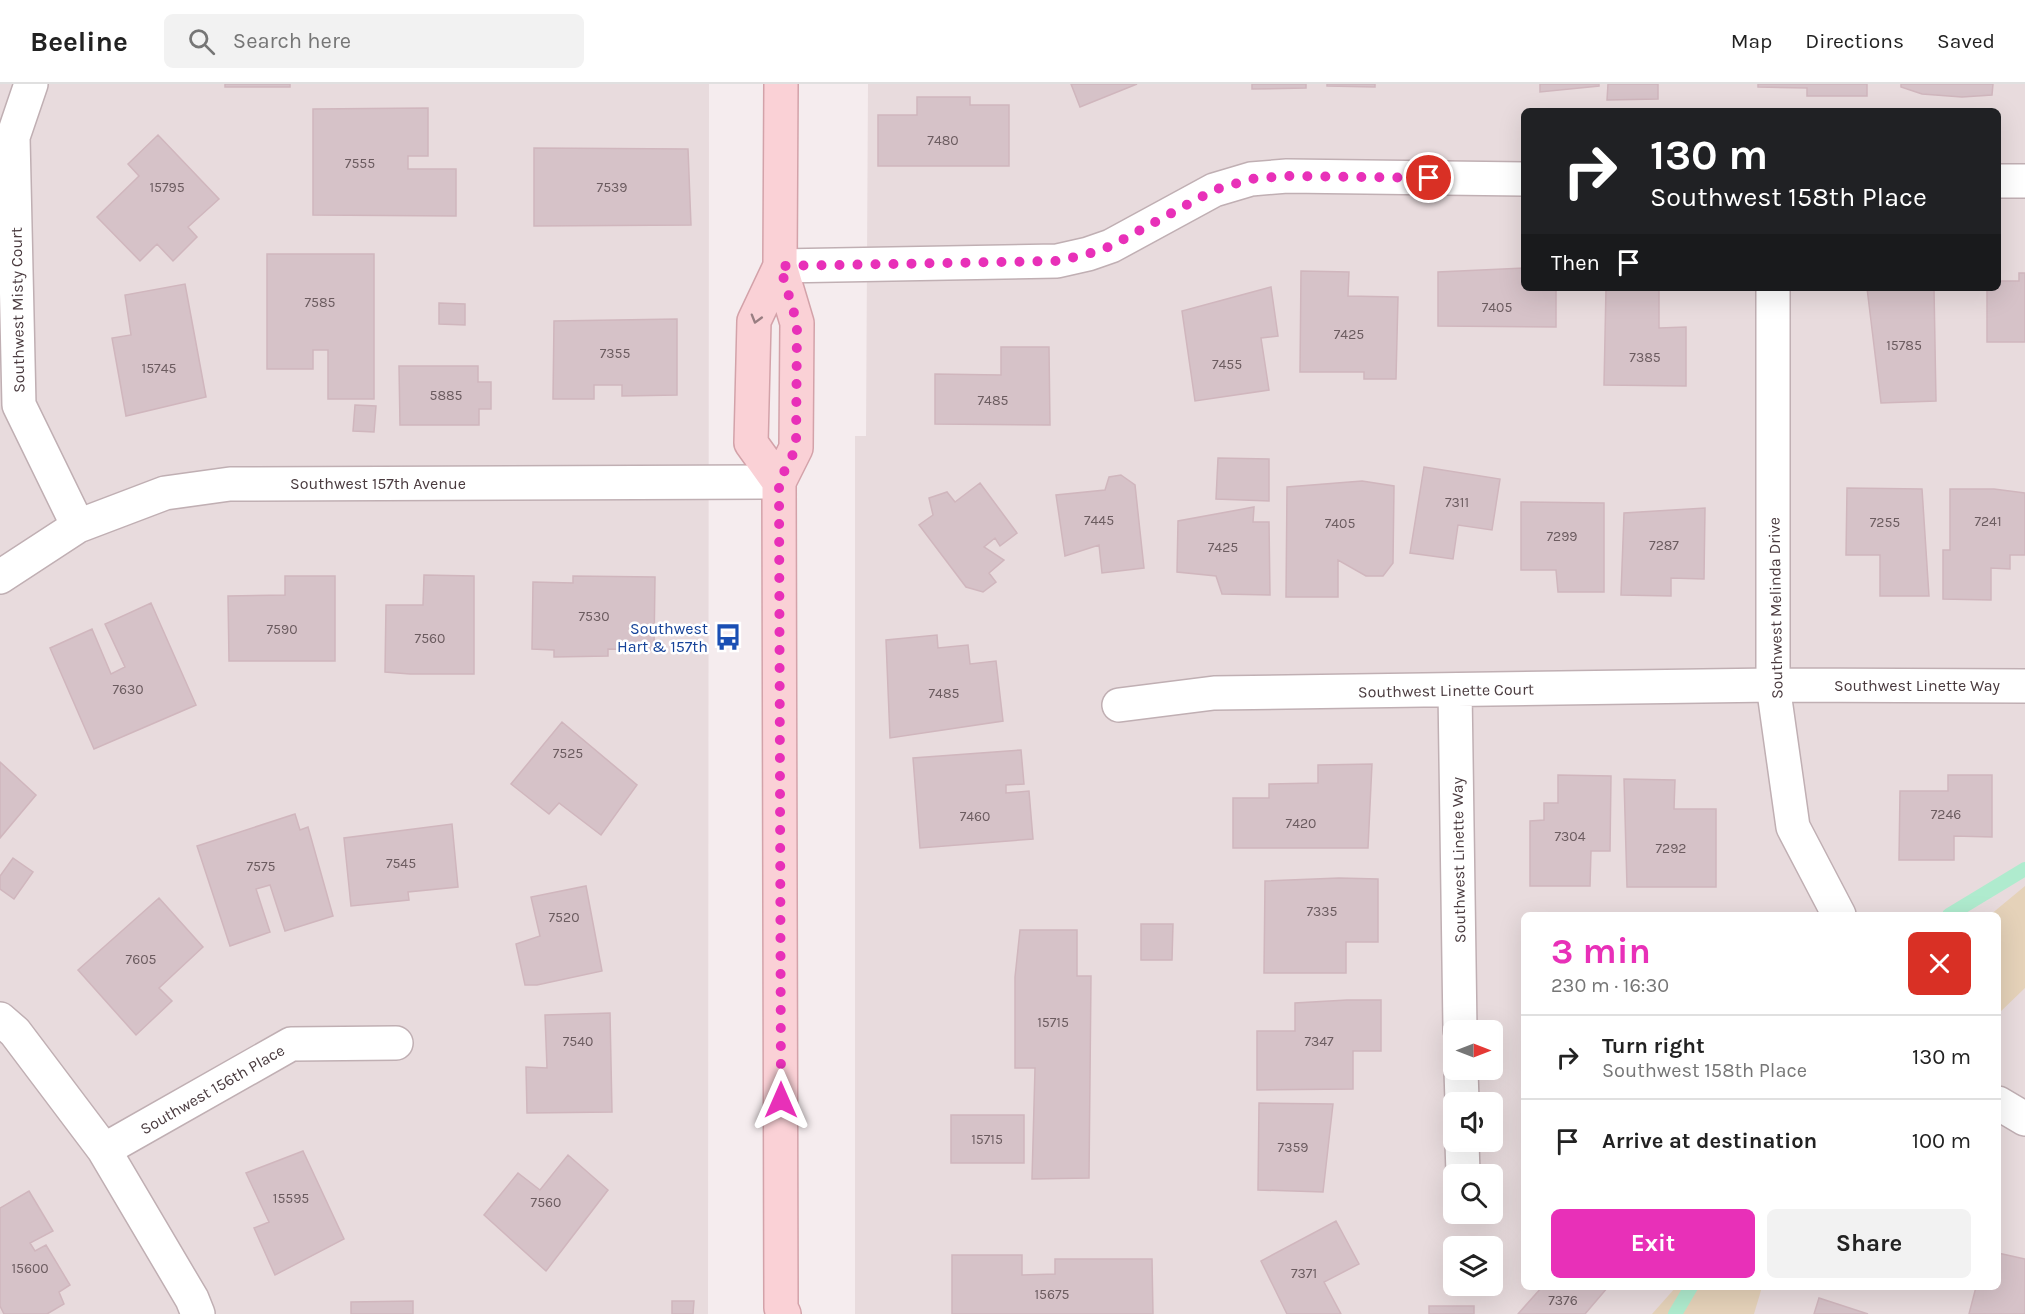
<!DOCTYPE html>
<html lang="en">
<head>
<meta charset="utf-8">
<style>
  body { margin:0; font-family:Karla,sans-serif; background:#f2f2f2; color:#222; height:100vh; display:flex; flex-direction:column; font-size:22px; white-space:nowrap }
  * { box-sizing:border-box; margin:0 }
  p { font-size:20px; color:#767676 }
  .icon { flex:none; width:33px; height:33px; fill:none; stroke:currentColor; stroke-width:2; stroke-linecap:round; stroke-linejoin:round }
  .map { position:relative; flex:1; overflow:hidden }
  .panel { position:absolute; left:1521px; top:828px; width:480px; height:378px; display:flex; flex-direction:column; background:#fff; border-radius:9px; box-shadow:0 6px 24px #0002 }
  .panel>* { flex:none }
  .guide { position:absolute; left:1521px; top:24px; width:480px; height:183px; border-radius:9px; box-shadow:0 6px 24px #0002; background:#202124; color:#fff; overflow:hidden }
  .needle { width:39px; rotate:90deg }
  .tools { position:absolute; left:1443px; top:936px; display:grid; gap:12px }
  .tools a { display:grid; place-items:center; width:60px; height:60px; border-radius:9px; background:#fff; box-shadow:0 6px 24px #0002; font-size:30px }
  .pin { position:absolute; display:grid; place-items:center; width:51px; height:51px; color:#fff; margin:-26px; border:3px solid #fff; border-radius:50%; box-shadow:0 2px 6px #0007 }
  .me { position:absolute; width:66px; margin:-33px; rotate:0deg; stroke-linejoin:round; filter:drop-shadow(0 0 4px #0008) }
  .turn { display:flex; align-items:center; gap:21px; height:126px; padding:0 30px; font-size:27px }
  .turn .icon { width:78px; height:78px; stroke-width:2.5 }
  .turn b { display:block; font-size:42px; line-height:51px }
  .then { display:flex; align-items:center; height:57px; padding:0 30px; background:#0003; gap:12px; font-size:22px }
  .round { display:grid; place-items:center; flex:none; width:63px; height:63px; border-radius:9px; background:#f2f2f2 }
  .summary { display:flex; align-items:center; justify-content:space-between; height:102px; padding:0 30px }
  h1 { font-size:36px; font-weight:700; line-height:45px; color:#e830b8 }
  .cta { display:flex; gap:12px; margin-top:auto; padding:12px 30px }
  .cta a { flex:1; height:69px; border-radius:9px; background:#e830b8; color:#fff; font-size:24px; font-weight:700; line-height:69px; text-align:center }
  .cta a+a { background:#f2f2f2; color:#222 }
  ul { padding:0; list-style:none }
  li { display:flex; align-items:center; gap:18px; height:84px; padding:0 30px; border-top:2px solid #e0e0e0 }
  li div { flex:1 }
  li b { display:block; font-size:22px }
  li em { font-style:normal }
  header { display:flex; align-items:center; gap:36px; box-sizing:border-box; height:84px; padding:0 30px; background:#fff; border-bottom:2px solid #e0e0e0 }
  header strong { font-size:28px }
  nav { display:flex; gap:33px; margin-inline-start:auto; font-size:21px }
  .search { width:420px; height:54px; background:#f2f2f2; display:flex; align-items:center; gap:15px; box-sizing:border-box; padding:0 21px; border-radius:9px; color:#767676; font-size:22px }
  .map>svg:first-child { display:block }
  .residential { fill:#e8dbdd; fill-rule:evenodd }
  .green { fill:#e5d2b9 }
  .lines { fill:none; stroke-linecap:round; stroke-linejoin:round }
  .stream { stroke:#afebce; stroke-width:14 }
  .building { fill:#d6c2c8; stroke:#d0b6bd; stroke-width:1.5 }
  .street-casing { stroke:#c0afb3; stroke-width:36 }
  .secondary-casing { stroke:#d3a2a9; stroke-width:36 }
  .street { stroke:#fff; stroke-width:33 }
  .secondary { stroke:#fad1d6; stroke-width:33 }
  .oneway { stroke:#997e82 }
  .route { stroke:#e830b8; stroke-width:10; stroke-dasharray:0 18 }
  .labels { text-anchor:middle; stroke-width:5; stroke-linejoin:round; paint-order:stroke }
  .number-label { font-size:14px; fill:#6c5c60 }
  .street-label { font-size:16px; fill:#493a3e; stroke:#fff }
  .transit-label { font-size:16px; fill:#164399; stroke:#fff; text-anchor:end }
</style>
</head>
<body>
<header>
<strong>Beeline</strong>
<div class="search"><svg class="icon" aria-label="search" viewBox="0 0 24 24"><circle cx="10" cy="10" r="6"/><path d="M15 15l6 6"/></svg>Search here</div>
<nav><a>Map</a><a>Directions</a><a>Saved</a></nav>
</header>
<div class="map">
<svg width="2025" height="1230" viewBox="0 0 2025 1230">
  <rect width="100%" height="100%" fill="#f5ecee"/>
  <path class="residential" d="M0,0H709L708,1230H0Z
    M868,0H2025V1230H855V352H866ZM1524,27H1998V204H1524ZM1524,831H1998V1203H1524ZM1454,946H1492V986H1454ZM1454,1018H1492V1058H1454ZM1454,1090H1492V1130H1454ZM1454,1162H1492V1202H1454Z"/>
  <path class="green" d="M2025,802V904L1998,930V831H1990Z
    M1676,1203H1762L1754,1230H1652Z"/>
  <g class="lines">
    <path class="stream" d="M1949,831L2025,785
      M1675,1230L1691,1203"/>
  </g>
  <path class="building" d="M225,0H290V3H225Z
    M1071,0H1137L1080,23Z
    M1252,0H1306V4L1252,5Z
    M1327,0H1375V3L1327,2Z
    M1540,0H1599V2L1540,8Z
    M1608,0H1658V15L1607,16Z
    M1758,0H1867V12H1807V4L1758,3Z
    M1901,0H1993L1992,11L1962,13L1922,10L1901,3Z
    M917,13H970V21H1009V82H878V31H917Z
    M428,24V72H408V85H456V132L313,131V25Z
    M158,51L219,115L188,143L197,153L173,177L157,160L140,177L97,133L139,92L128,80Z
    M534,64L688,65L691,141L534,142Z
    M267,170H374V315H328V266H313V285H267Z
    M1524,184V204H1556V243L1438,242V188Z
    M1301,187L1349,188L1348,212L1398,213L1396,295H1364V288H1300Z
    M2019,189H2025V258H1987V204H1998V197H2019Z
    M185,200L206,313L126,332L112,254L131,251L125,211Z
    M1271,203L1278,252L1261,254L1269,306L1195,317L1182,227Z
    M1606,204H1659V244L1686,243V302L1604,301Z
    M1867,204H1934L1936,317L1881,319Z
    M439,219L465,220V241L439,240Z
    M677,235V311L622,312V301H594V315H553L554,237Z
    M1001,263H1049L1050,341L935,340V290L1001,291Z
    M399,282H478V298H491V325H479V341H400Z
    M355,321L376,322L374,348L353,347Z
    M1218,374L1269,375V417L1216,415Z
    M1424,383L1500,395L1492,446L1458,441L1453,475L1410,469Z
    M1121,391L1135,401L1144,484L1102,489L1099,461L1065,472L1056,411L1105,406L1109,393Z
    M1362,397L1394,402L1393,479L1383,492H1366L1338,476V513H1286L1287,403Z
    M980,399L1017,449L1000,462L995,454L984,463L1004,476L989,489L996,498L983,508L966,503L919,441L933,431L929,414L947,408L955,418Z
    M1847,404L1922,405L1929,512H1880V471H1846Z
    M1950,405H1994L2025,409V471H2010V485L1991,484V516L1943,515V466H1950Z
    M1521,418L1604,419V508H1558L1556,486H1521Z
    M1254,423L1253,438H1269L1270,511L1222,510L1216,492L1177,488L1178,437Z
    M1705,424L1704,495L1671,494V512L1621,511L1624,429Z
    M424,491L474,492V590H410L385,588L386,521H423Z
    M285,492H335V577H229L228,512L285,511Z
    M573,492L655,493L654,566L608,565V572L554,573V566L532,565L533,498L573,499Z
    M151,519L196,621L94,665L50,564L92,545L111,590L125,583L105,540Z
    M937,551L938,564L968,561L970,580L996,577L1003,637L890,654L886,556Z
    M562,638L637,701L601,751L559,719L549,730L511,700Z
    M1021,666L1024,700L1006,701V709L1029,707L1033,755L920,764L913,674Z
    M0,678L36,711L0,754Z
    M1372,680L1368,764H1233V714H1269V700L1318,699V681Z
    M1558,691L1611,692L1610,767H1591L1590,802H1530V737L1544,736V719H1558Z
    M1948,691H1992V753L1954,752V776H1899L1900,707H1948Z
    M1624,695L1675,696L1674,725H1716V803H1627Z
    M295,730L300,746L308,743L333,832L285,847L270,801L256,805L270,848L230,862L197,762Z
    M452,740L458,803L408,808L409,816L351,822L344,754Z
    M13,774L33,788L14,815L0,805V792Z
    M1339,794L1378,795V858H1346V889H1264L1265,797Z
    M586,802L602,887L537,901H525L516,860L540,852L531,813Z
    M159,814L203,863L159,904L172,917L136,951L78,886Z
    M1141,840H1173L1172,876H1141Z
    M1020,846H1077V892H1091L1089,1094L1032,1095L1035,984H1015V893Z
    M1347,916H1381V967H1353V1005L1257,1006V947H1295V919Z
    M610,929L612,1028L527,1029L526,983L547,984L545,931Z
    M1259,1019L1333,1020L1323,1108L1258,1106Z
    M951,1031H1024V1079H951Z
    M303,1067L344,1155L275,1191L254,1144L269,1138L246,1089Z
    M568,1071L608,1106L546,1187L484,1131L518,1089L540,1106Z
    M29,1107L53,1147L30,1159L35,1167L46,1161L70,1201L59,1208L64,1220L47,1230H4L0,1222V1124Z
    M1336,1137L1359,1180L1324,1198L1341,1230H1287L1261,1177Z
    M1998,1169L2025,1175V1230H1969L1976,1203H1998Z
    M952,1171H1022V1191L1055,1190V1175H1152L1153,1230H952Z
    M1542,1203H1608L1585,1230H1518Z
    M1819,1214L1868,1230H1814Z
    M413,1217V1230H351V1218Z
    M672,1217H694L693,1230H672Z
    M1429,1222H1474V1230H1429Z"/>
  <g class="lines">
    <defs>
      <path id="street" d="M31,0L13,53L19,321L78,442
        M1998,97H2025
        M780,182L1057,177L1088,170L1111,162L1214,106L1251,95L1287,92L1524,95
        M1773,204V601L1793,743L1839,831
        M0,493L78,442L165,409L230,400L779,398
        M1455,606L1460,946
        M1119,621L1214,609L1773,601L2025,602
        M0,935L15,948L104,1066L192,1215L198,1230
        M1461,986L1462,1018
        M1998,1019L2025,1035
        M1462,1058L1463,1090
        M104,1066L291,960L396,959"/>
      <path id="secondary" d="M781,0L780,182L797,239L796,364L779,398L781,1224L784,1230
        M779,398L751,359L754,237L780,182"/>
    </defs>
    <use href="#street" class="street-casing"/>
    <use href="#secondary" class="secondary-casing"/>
    <use href="#street" class="street"/>
    <use href="#secondary" class="secondary"/>
  </g>
  <defs><path id="oneway-chevron" d="M-2-3.5L2.5 0L-2 3.5" fill="none" stroke-width="1.6" stroke-linecap="round" stroke-linejoin="round" transform="scale(1.5)"/></defs>
  <use class="oneway" href="#oneway-chevron" transform="translate(756 235) rotate(106)"/>
  <g class="lines">
    <path class="route" d="M781,1016L779,398L796,364L797,239L780,182L1057,177L1088,170L1111,162L1214,106L1251,95L1287,92L1429,94"/>
  </g>
  <defs>
    <symbol id="bus-bare" viewBox="-9 -9 18 18"><path d="M-5-6H5V4H4V6H2V4H-2V6H-4V4H-5ZM-3.5-4V0h7V-4ZM-3.5 1.2v1.5H-2V1.2ZM2 1.2v1.5H3.5V1.2Z" fill="#1a4fb4" stroke="#fff" stroke-width="2.5" paint-order="stroke"/></symbol>
  </defs>
  <g fill-rule="evenodd">
    <use href="#bus-bare" x="709" y="534" width="38" height="38"/>
  </g>
  <g class="labels">
    <g class="number-label">
      <text x="943" y="61">7480</text>
      <text x="360" y="84">7555</text>
      <text x="167" y="108">15795</text>
      <text x="612" y="108">7539</text>
      <text x="320" y="223">7585</text>
      <text x="1497" y="228">7405</text>
      <text x="1349" y="255">7425</text>
      <text x="1904" y="266">15785</text>
      <text x="615" y="274">7355</text>
      <text x="1645" y="278">7385</text>
      <text x="1227" y="285">7455</text>
      <text x="159" y="289">15745</text>
      <text x="446" y="316">5885</text>
      <text x="993" y="321">7485</text>
      <text x="1457" y="423">7311</text>
      <text x="1099" y="441">7445</text>
      <text x="1988" y="442">7241</text>
      <text x="1885" y="443">7255</text>
      <text x="1340" y="444">7405</text>
      <text x="1562" y="457">7299</text>
      <text x="1664" y="466">7287</text>
      <text x="1223" y="468">7425</text>
      <text x="594" y="537">7530</text>
      <text x="282" y="550">7590</text>
      <text x="430" y="559">7560</text>
      <text x="128" y="610">7630</text>
      <text x="944" y="614">7485</text>
      <text x="568" y="674">7525</text>
      <text x="1946" y="735">7246</text>
      <text x="975" y="737">7460</text>
      <text x="1301" y="744">7420</text>
      <text x="1570" y="757">7304</text>
      <text x="1671" y="769">7292</text>
      <text x="401" y="784">7545</text>
      <text x="261" y="787">7575</text>
      <text x="1322" y="832">7335</text>
      <text x="564" y="838">7520</text>
      <text x="141" y="880">7605</text>
      <text x="1053" y="943">15715</text>
      <text x="578" y="962">7540</text>
      <text x="1319" y="962">7347</text>
      <text x="987" y="1060">15715</text>
      <text x="1293" y="1068">7359</text>
      <text x="291" y="1119">15595</text>
      <text x="546" y="1123">7560</text>
      <text x="30" y="1189">15600</text>
      <text x="1304" y="1194">7371</text>
      <text x="1052" y="1215">15675</text>
      <text x="1563" y="1221">7376</text>
    </g>
    <g class="street-label">
      <text transform="translate(17 226) rotate(-91)" y="6">Southwest Misty Court</text>
      <text x="378" y="405">Southwest 157th Avenue</text>
      <text transform="translate(1775 524) rotate(-91)" y="6">Southwest Melinda Drive</text>
      <text x="1917" y="607">Southwest Linette Way</text>
      <text transform="translate(1446 606) rotate(-1)" y="6">Southwest Linette Court</text>
      <text transform="translate(1458 776) rotate(-91)" y="6">Southwest Linette Way</text>
      <text transform="translate(212 1005) rotate(-30)" y="6">Southwest 156th Place</text>
    </g>
    <g class="transit-label">
      <text x="708" y="550">Southwest<tspan x="708" dy="18">Hart &amp; 157th</tspan></text>
    </g>
  </g>
</svg>
<div class="tools">
<a><svg class="needle" viewBox="-14 -14 28 28"><path d="M0-13l5 13h-10z" fill="#e53935"/><path d="M0 13l5-13h-10z" fill="#767676"/></svg></a>
<a><svg class="icon" aria-label="sound" viewBox="0 0 24 24"><path d="M4 9h4l5-4v14l-5-4H4zM17 9q2 3 0 6"/></svg></a>
<a><svg class="icon" aria-label="search" viewBox="0 0 24 24"><circle cx="10" cy="10" r="6"/><path d="M15 15l6 6"/></svg></a>
<a><svg class="icon" aria-label="layers" viewBox="0 0 24 24"><path d="M12 4l9 5-9 5-9-5zM3 14l9 5 9-5"/></svg></a>
</div>
<div class="pin" style="left:1429px;top:94px;background:#d93025"><svg class="icon" aria-label="arrive" viewBox="0 0 24 24"><path d="M6 21V4h12l-3 4 3 4H6"/></svg></div>
<svg class="me" style="left:781px;top:1016px" viewBox="-20 -20 40 40"><path d="M0-17L14 15 0 8-14 15z" fill="#e830b8" stroke="#fff" stroke-width="4"/></svg>
<div class="guide">
<div class="turn"><svg class="icon" aria-label="right" viewBox="0 0 24 24"><path d="M7 20v-9h11M14 6l5 5-5 5"/></svg><div><b>130 m</b>Southwest 158th Place</div></div>
<div class="then">Then<svg class="icon" aria-label="arrive" viewBox="0 0 24 24"><path d="M6 21V4h12l-3 4 3 4H6"/></svg></div>
</div>
<section class="panel">
<div class="summary"><div><h1>3 min</h1><p>230 m · 16:30</p></div><a class="round" style="background:#d93025;color:#fff"><svg class="icon" aria-label="close" viewBox="0 0 24 24"><path d="M6 6l12 12M18 6L6 18"/></svg></a></div>
<ul>
<li><svg class="icon" aria-label="right" viewBox="0 0 24 24"><path d="M7 20v-9h11M14 6l5 5-5 5"/></svg><div><b>Turn right</b><p>Southwest 158th Place</p></div><em>130 m</em></li>
<li><svg class="icon" aria-label="arrive" viewBox="0 0 24 24"><path d="M6 21V4h12l-3 4 3 4H6"/></svg><div><b>Arrive at destination</b></div><em>100 m</em></li>
</ul>
<div class="cta"><a>Exit</a><a>Share</a></div>
</section>
</div>
</body>
</html>
